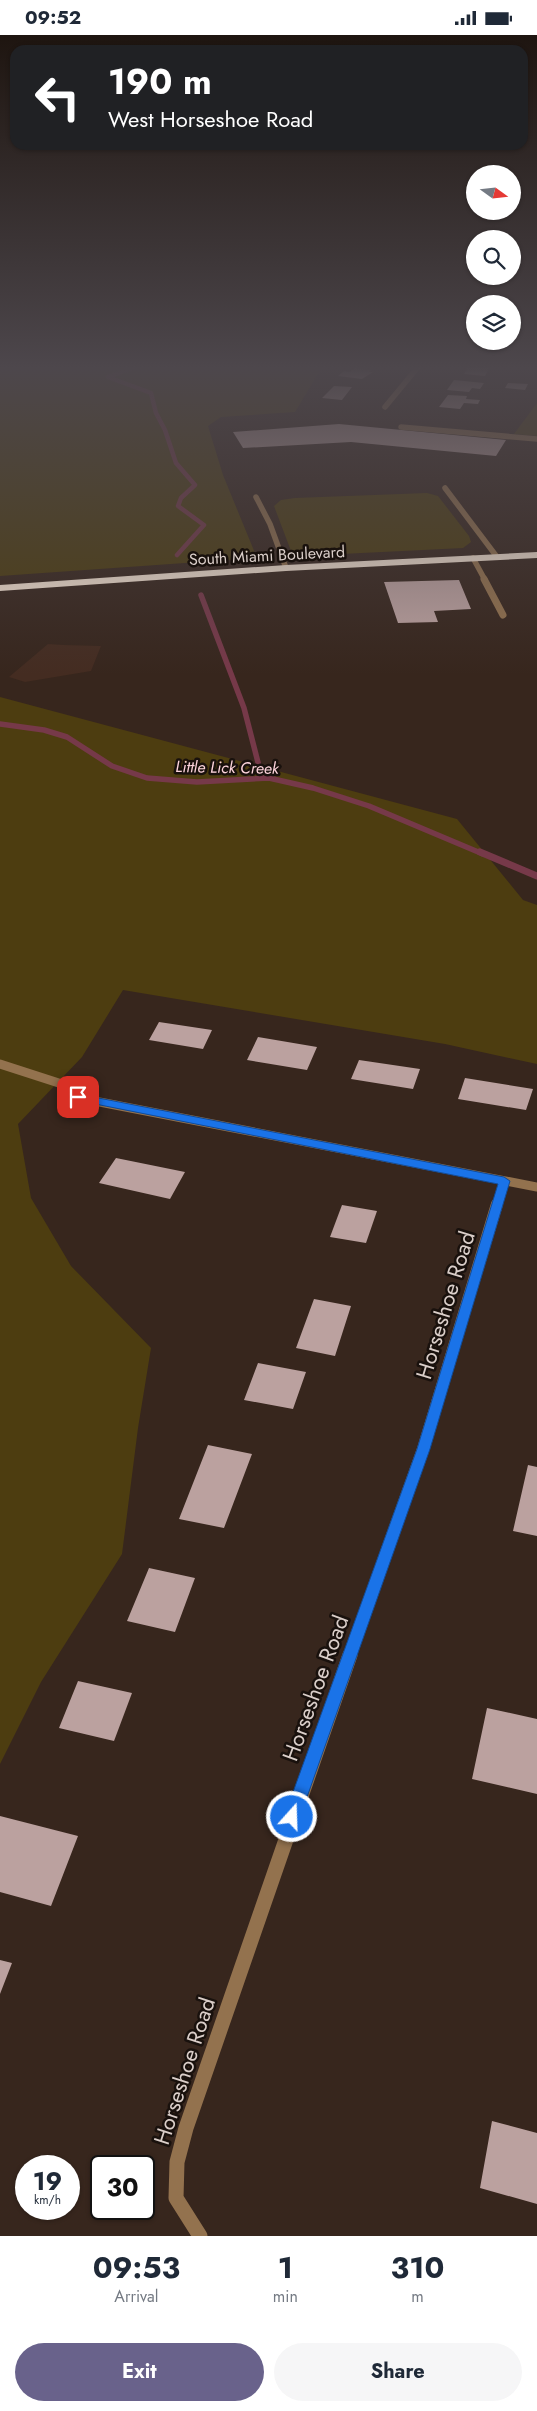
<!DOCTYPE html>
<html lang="en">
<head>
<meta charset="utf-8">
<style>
  body { margin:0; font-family:Jost,sans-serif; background:#f6f6f7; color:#1f2937; height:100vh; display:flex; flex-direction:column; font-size:19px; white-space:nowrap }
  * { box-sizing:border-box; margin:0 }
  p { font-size:16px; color:#747a83 }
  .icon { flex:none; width:28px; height:28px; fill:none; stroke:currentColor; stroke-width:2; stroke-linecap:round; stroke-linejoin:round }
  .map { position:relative; height:2201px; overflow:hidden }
  .details { display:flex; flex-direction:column; background:#fff; flex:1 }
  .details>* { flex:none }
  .guide { position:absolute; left:10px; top:10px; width:518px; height:105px; border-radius:15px; box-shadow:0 1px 4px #0004; background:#202124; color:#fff; overflow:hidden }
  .needle { width:32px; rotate:105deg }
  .fabs { position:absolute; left:466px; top:130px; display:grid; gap:10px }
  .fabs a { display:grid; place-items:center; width:55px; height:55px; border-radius:50%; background:#fff; box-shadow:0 1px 4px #0004; font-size:25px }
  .speed { position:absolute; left:15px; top:2120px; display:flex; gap:10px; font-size:25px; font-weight:700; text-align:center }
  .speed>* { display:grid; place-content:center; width:65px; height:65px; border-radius:50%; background:#fff; box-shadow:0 1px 4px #0004; line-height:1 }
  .speed small { font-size:12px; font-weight:400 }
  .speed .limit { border:2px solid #111; border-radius:8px; background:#fff; color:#111 }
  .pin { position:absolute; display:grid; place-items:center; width:42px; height:42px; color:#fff; margin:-21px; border-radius:10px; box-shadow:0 2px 8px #0006 }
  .me { position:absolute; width:55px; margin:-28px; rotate:20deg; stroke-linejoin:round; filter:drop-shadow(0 0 4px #0008) }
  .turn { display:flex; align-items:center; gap:18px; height:105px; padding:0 15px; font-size:22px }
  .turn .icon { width:65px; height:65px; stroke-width:2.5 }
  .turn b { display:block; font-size:35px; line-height:42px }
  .eta { display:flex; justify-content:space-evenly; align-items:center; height:85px; text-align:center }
  .eta b { font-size:30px; font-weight:700; line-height:35px }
  .cta { display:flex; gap:10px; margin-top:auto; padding:10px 15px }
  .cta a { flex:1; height:58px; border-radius:30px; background:#69628b; color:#fff; font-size:20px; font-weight:700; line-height:58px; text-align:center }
  .cta a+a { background:#f6f6f7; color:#1f2937 }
  .status { display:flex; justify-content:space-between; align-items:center; height:35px; padding:0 25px; background:#fff; direction:ltr }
  .status svg { height:14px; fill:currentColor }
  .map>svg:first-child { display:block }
  .built { fill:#442c21 }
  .green { fill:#4d3d10 }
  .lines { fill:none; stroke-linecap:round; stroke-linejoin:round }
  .stream-far2 { stroke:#763949; stroke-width:4.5 }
  .stream-far1 { stroke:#763949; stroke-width:5.5 }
  .stream { stroke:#763949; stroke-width:7 }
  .building { fill:#bba19f }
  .lane-far2 { stroke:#93724e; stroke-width:5.5 }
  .lane-far1 { stroke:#93724e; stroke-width:7 }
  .lane { stroke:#93724e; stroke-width:9 }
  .street-far3 { stroke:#93724e; stroke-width:5.5 }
  .street-far2 { stroke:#93724e; stroke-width:9 }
  .street-far1 { stroke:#93724e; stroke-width:12 }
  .street { stroke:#93724e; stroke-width:15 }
  .highway { fill:#f6e5d4; fill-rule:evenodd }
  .route { fill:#1a73e8; stroke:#114b97 }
  .labels { text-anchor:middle; stroke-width:5; stroke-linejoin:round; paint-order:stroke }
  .far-street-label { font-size:16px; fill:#dacec9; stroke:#19110d }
  .far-water-label { font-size:16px; font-style:italic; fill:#fed5dd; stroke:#19110d }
  .near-street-label { font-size:22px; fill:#dacec9; stroke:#19110d }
</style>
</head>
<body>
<div class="status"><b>09:52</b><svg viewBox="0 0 49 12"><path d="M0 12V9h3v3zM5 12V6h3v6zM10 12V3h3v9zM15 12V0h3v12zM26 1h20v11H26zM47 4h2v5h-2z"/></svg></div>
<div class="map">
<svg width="537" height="2201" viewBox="0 0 537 2201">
  <rect width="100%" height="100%" fill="#37261d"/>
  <path class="built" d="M48,609L64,610L101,611L91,636L25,647L9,642Z"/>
  <path class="green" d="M0,332H322L295,377L221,382L208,391L223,440L257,523L0,541Z
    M537,368V401L514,399Z
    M427,458L438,461L469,501L471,507L463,513L301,521L291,516L274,471L281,465L295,463Z
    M0,662L457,784L523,865L537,870V1029L445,1009L123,955L82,1022L18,1089L31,1163L71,1231L151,1313L138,1393L122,1519L41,1647L0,1729Z"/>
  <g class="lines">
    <path class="stream-far2" d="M136,332L108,342L151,358L156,378L165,395L176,428L195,450L181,463L178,471L204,490L177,520"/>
    <path class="stream-far1" d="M201,560L244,673L262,743
      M0,689L44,695L67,702L112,731L147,743L197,747L269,743L313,753L369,771L483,819"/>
    <path class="stream" d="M480,817L537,841"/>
  </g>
  <path class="building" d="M468,332H490L485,341L464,339Z
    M354,333L371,335L369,337H373L362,344L338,341L344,336L350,337Z
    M454,345L484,348L480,354L472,353L469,357L447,355Z
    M508,348L528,349L525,355L505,353Z
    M334,351L352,352L342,365L322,363Z
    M448,360L467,361L466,364L480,365L478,369L464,368L460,374L439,372Z
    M339,389L506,405L496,421L351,407L243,413L233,397Z
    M459,545L471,574L434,576L438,587L398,588L384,547Z
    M159,987L212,995L203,1014L149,1005Z
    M258,1002L317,1012L307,1035L247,1025Z
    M359,1025L420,1034L413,1054L351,1044Z
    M465,1043L533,1054L526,1075L458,1064Z
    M116,1123L185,1137L170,1164L99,1148Z
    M342,1170L377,1176L366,1208L330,1202Z
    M314,1264L351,1271L335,1321L296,1313Z
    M258,1328L306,1337L293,1374L244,1365Z
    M208,1410L252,1419L224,1493L179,1484Z
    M528,1430L537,1432V1501L513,1496Z
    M149,1533L195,1543L175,1597L127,1586Z
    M78,1646L132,1658L114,1706L59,1693Z
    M487,1673L537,1684V1759L472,1744Z
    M0,1781L78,1801L51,1871L0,1857Z
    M0,1925L12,1928L0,1959Z
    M492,2086L537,2098V2169L480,2153Z"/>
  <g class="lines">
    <path class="lane-far2" d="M401,392L537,404
      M445,453L497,522
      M256,462L270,489L286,533
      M473,523L485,545"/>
    <path class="lane-far1" d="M484,544L503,580"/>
    <path class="lane" d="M0,1029L68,1051L79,1063"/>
    <path class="street-far3" d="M385,372L418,332"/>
    <path class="street-far2" d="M79,1063L537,1152
      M497,1170L504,1146"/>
    <path class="street-far1" d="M349,1621L423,1414L497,1169"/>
    <path class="street" d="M200,2201L176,2163L177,2127L186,2093L350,1620"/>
    <path class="highway" d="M537,517V523L286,536L0,556V550L286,530Z"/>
  </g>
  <linearGradient id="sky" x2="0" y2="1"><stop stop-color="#1e1510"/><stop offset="0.52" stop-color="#4d474c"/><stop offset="1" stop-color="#4d474c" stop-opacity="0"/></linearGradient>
  <rect width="537" height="640" fill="url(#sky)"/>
  <path class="route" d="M78,1059L504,1142L510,1146L430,1414L300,1782L298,1787L292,1789L286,1787L284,1782L417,1414L498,1149L75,1065V1060Z"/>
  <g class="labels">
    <g class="far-street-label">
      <text transform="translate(267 520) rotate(-3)" y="6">South Miami Boulevard</text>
    </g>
    <g class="far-water-label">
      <text transform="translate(227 732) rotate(1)" y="6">Little Lick Creek</text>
    </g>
    <g class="near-street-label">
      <text transform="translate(445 1270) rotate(-73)" y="8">Horseshoe Road</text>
      <text transform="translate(315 1653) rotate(-70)" y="8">Horseshoe Road</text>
      <text transform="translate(184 2036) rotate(-72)" y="8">Horseshoe Road</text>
    </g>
  </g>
</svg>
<div class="fabs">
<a><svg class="needle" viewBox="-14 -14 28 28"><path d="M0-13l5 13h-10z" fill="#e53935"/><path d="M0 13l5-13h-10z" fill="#747a83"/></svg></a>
<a><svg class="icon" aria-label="search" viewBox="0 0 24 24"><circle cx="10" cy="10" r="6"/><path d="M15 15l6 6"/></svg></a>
<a><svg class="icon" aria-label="layers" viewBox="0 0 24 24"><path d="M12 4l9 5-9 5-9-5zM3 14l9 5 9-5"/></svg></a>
</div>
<div class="speed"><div>19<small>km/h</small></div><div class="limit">30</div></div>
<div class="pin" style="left:78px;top:1062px;background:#d93025"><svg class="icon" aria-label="arrive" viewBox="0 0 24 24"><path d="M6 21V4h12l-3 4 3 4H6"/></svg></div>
<svg class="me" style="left:292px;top:1782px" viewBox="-20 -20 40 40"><circle r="17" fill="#1a73e8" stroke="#fff" stroke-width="3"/><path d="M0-11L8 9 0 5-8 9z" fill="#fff"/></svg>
<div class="guide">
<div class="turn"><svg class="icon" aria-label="left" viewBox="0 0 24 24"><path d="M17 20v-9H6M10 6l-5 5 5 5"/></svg><div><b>190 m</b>West Horseshoe Road</div></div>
</div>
</div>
<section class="details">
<div class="eta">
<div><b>09:53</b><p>Arrival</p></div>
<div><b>1</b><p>min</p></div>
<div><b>310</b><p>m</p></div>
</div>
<div class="cta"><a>Exit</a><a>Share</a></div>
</section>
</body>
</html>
